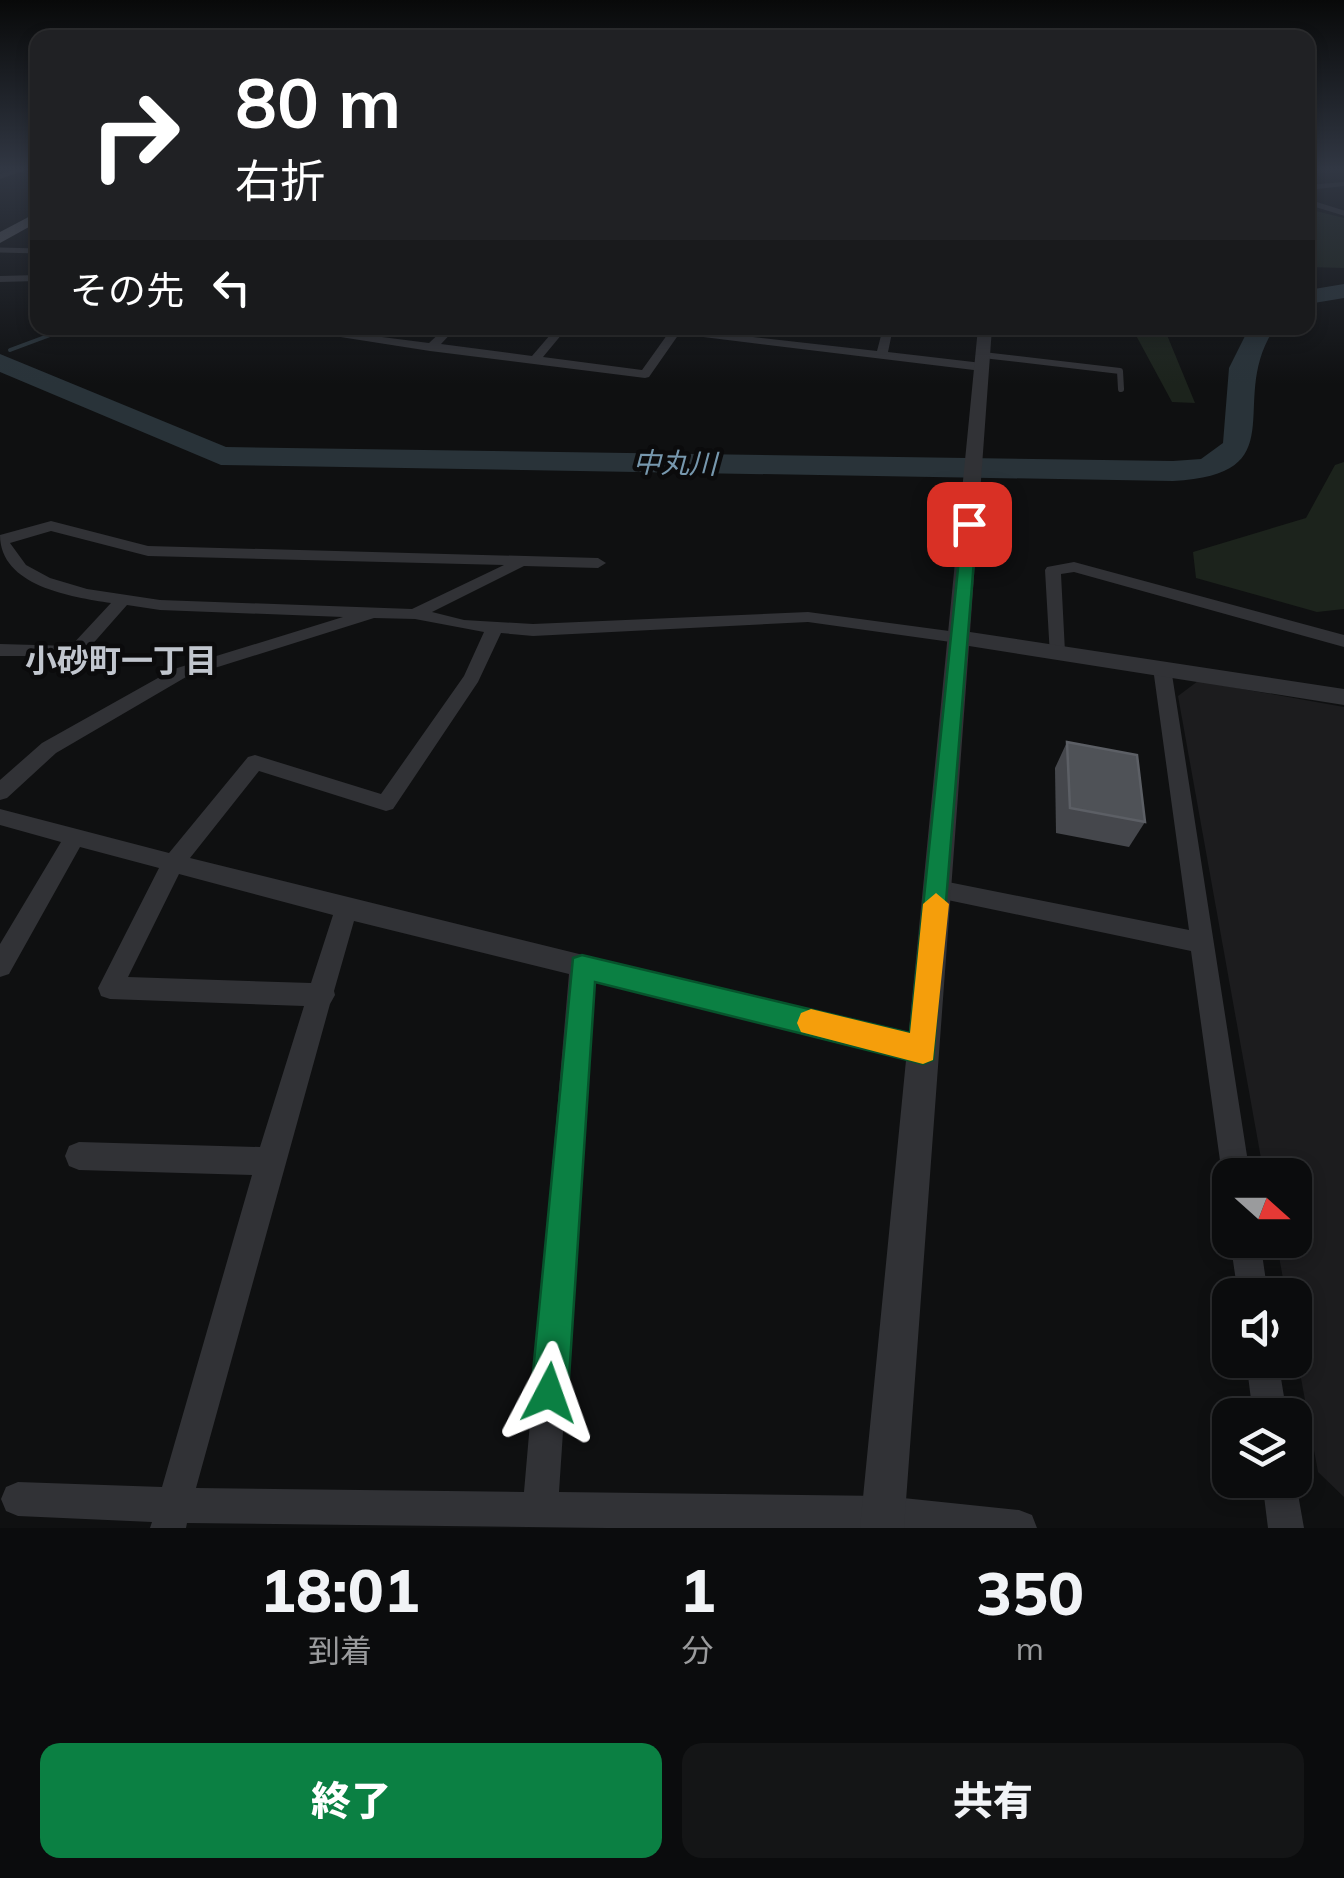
<!DOCTYPE html>
<html lang="ja">
<head>
<meta charset="utf-8">
<style>
  body { margin:0; font-family:Mulish,"Noto Sans JP",sans-serif; background:#141516; color:#f1f3f6; height:100vh; display:flex; flex-direction:column; font-size:38px; white-space:nowrap }
  * { box-sizing:border-box; margin:0 }
  p { font-size:32px; color:#9a9b9d }
  .icon { flex:none; width:55px; height:55px; fill:none; stroke:currentColor; stroke-width:2; stroke-linecap:round; stroke-linejoin:round }
  .map { position:relative; height:1528px; overflow:hidden }
  .sheet { display:flex; flex-direction:column; background:#0b0c0d; flex:1 }
  .sheet>* { flex:none }
  .banner { position:absolute; left:30px; top:30px; width:1285px; height:305px; border-radius:20px; box-shadow:0 5px 15px #0003,0 0 0 2px #2b2c2e; background:#202124; color:#fff; overflow:hidden }
  .needle { width:65px; rotate:111deg }
  .fabs { position:absolute; left:1212px; top:1158px; display:grid; gap:20px }
  .fabs a { display:grid; place-items:center; width:100px; height:100px; border-radius:20px; background:#0b0c0d; box-shadow:0 5px 15px #0003,0 0 0 2px #2b2c2e; font-size:50px }
  .pin { position:absolute; display:grid; place-items:center; width:85px; height:85px; color:#fff; margin:-42px; border-radius:20px; box-shadow:0 5px 15px #0006 }
  .me { position:absolute; width:110px; margin:-55px; rotate:4deg; stroke-linejoin:round; filter:drop-shadow(0 0 8px #0008) }
  .turn { display:flex; align-items:center; gap:35px; height:210px; padding:0 40px; font-size:45px }
  .turn .icon { width:130px; height:130px; stroke-width:2.5 }
  .turn b { display:block; font-size:70px; line-height:85px }
  .then { display:flex; align-items:center; height:95px; padding:0 40px; background:#0003; gap:20px; font-size:38px }
  .eta { display:flex; justify-content:space-evenly; align-items:center; height:170px; text-align:center }
  .eta b { font-size:60px; font-weight:800; line-height:70px }
  .cta { display:flex; gap:20px; margin-top:auto; padding:20px 40px }
  .cta a { flex:1; height:115px; border-radius:20px; background:#0b8043; color:#fff; font-size:40px; font-weight:800; line-height:115px; text-align:center }
  .cta a+a { background:#141516; color:#f1f3f6 }
  .map>svg:first-child { display:block }
  .built { fill:#1c1c1e }
  .green { fill:#1c231c }
  .lines { fill:none; stroke-linecap:round; stroke-linejoin:round }
  .stream { stroke:#293339; stroke-width:4 }
  .river { fill:#293339; fill-rule:evenodd }
  .service-far1 { stroke:#313236; stroke-width:5 }
  .service { stroke:#313236; stroke-width:6 }
  .minor { fill:#313236; fill-rule:evenodd }
  .tertiary { fill:#313236; fill-rule:evenodd }
  .primary { fill:#4d4f55; fill-rule:evenodd }
  .wall { fill:#45474c }
  .building { fill:#4f5257; stroke:#5c5f65; stroke-width:2.5 }
  .route { fill:#0b8043; stroke:#07532c; stroke-width:2.5 }
  .slow { fill:#f59e0b }
  .labels { text-anchor:middle; stroke-width:9; stroke-linejoin:round; paint-order:stroke }
  .far-water-label { font-size:28px; font-style:italic; fill:#7798ae; stroke:#0b0b0c }
  .neighbourhood-label { font-size:32px; font-weight:bold; fill:#c1c6ce; stroke:#0b0b0c }
</style>
</head>
<body>
<div class="map">
<svg width="1344" height="1528" viewBox="0 0 1344 1528">
  <rect width="100%" height="100%" fill="#0f1011"/>
  <path class="built" d="M1198,681L1344,707V1497L1318,1472L1295,1345V1295H1286L1276,1240H1295V1175H1264L1178,696Z"/>
  <path class="green" d="M1308,209L1344,218V268L1308,267Z
    M1132,328H1169L1167,335L1195,403L1172,402Z
    M1344,462V609L1317,612L1196,578L1193,552L1306,518L1335,465Z"/>
  <g class="lines">
    <path class="stream" d="M10,350L69,328"/>
    <path class="river" d="M1344,284V298L1308,304V290Z
      M1249,328H1275C1225,400 1299,475 1173,481L221,465L0,372V354L226,447L1173,461L1201,459L1223,443L1229,368Z"/>
    <path class="service-far1" d="M1308,202L1344,213
      M0,250L38,251"/>
    <path class="service" d="M983,355L1120,371L1121,389"/>
    <path class="minor" d="M15,170H26L0,179V174Z
      M1344,182V186L1308,190V185Z
      M38,275V281L0,282V276Z
      M283,328H311L429,343L445,328H456L441,344L532,356L556,328H567L543,357L642,370L672,328L877,351L883,328H893L888,352L982,363L988,367L982,371L679,334L649,377L645,378L430,351Z
      M51,521L148,546L598,558L606,563L598,568L524,566L432,612L464,620L533,624L808,612L964,633L967,637L958,643L808,622L533,636L501,633L478,682L393,809L386,811L259,771L190,858L932,1041L936,1050L932,1059L923,1062L593,980L559,1492L884,1496L1019,1510L1032,1515L1037,1528H606L187,1523L186,1528H150L152,1522L18,1516L6,1511L1,1499L6,1487L18,1482L162,1487L252,1175L79,1170L69,1166L65,1156L69,1146L79,1142L260,1147L304,1006L110,999L101,996L98,988L159,868L80,847L9,974L0,977V944L61,842L0,825V809L169,853L248,757L255,755L381,794L464,676L484,632L415,619L374,618L186,677L56,753L7,798L0,800V780L42,743L174,669L343,617L160,610L127,605L82,656H0V644L71,646L111,603C71,597 0,586 0,535ZM51,531L148,556L504,565L412,609L160,600L87,589L50,578L26,565L10,543ZM179,874L333,915L311,983L128,977ZM354,921L569,974L524,1492L196,1488L330,1004L335,995L334,991Z
      M1074,562L1344,635V647L1074,572L1061,574L1065,652L1056,658L1050,656L1045,570L1047,567Z
      M1162,662L1171,668L1250,1175H1230V1187L1222,1175L1191,951L938,898L930,896L927,889L930,882L938,880L1189,930L1153,668Z
      M1230,1240H1260L1268,1295H1238Z
      M1246,1360H1278L1287,1415H1253Z
      M1295,1477L1304,1528H1268L1262,1480H1295Z"/>
    <path class="tertiary" d="M978,328H992L970,632L1344,689V705L969,646L904,1528H860Z"/>
    <path class="primary" d="M38,212V222L0,243V232Z"/>
  </g>
  <path class="wall" d="M1067,742L1145,822L1129,847L1056,833L1055,768Z"/>
  <path class="building" d="M1067,742L1137,755L1145,822L1070,808Z"/>
  <linearGradient id="sky" x2="0" y2="1"><stop stop-color="#080909"/><stop offset="0.44" stop-color="#313743"/><stop offset="1" stop-color="#313743" stop-opacity="0"/></linearGradient>
  <rect width="1344" height="384" fill="url(#sky)"/>
  <path class="route" d="M963,520L977,524L933,1060L923,1064L595,982L568,1393L562,1406L549,1412L536,1406L531,1393L573,958L582,955L910,1033Z"/>
  <path class="slow" d="M936,893L949,904L933,1060L923,1064L801,1032L797,1023L801,1013L811,1009L910,1033L923,904Z"/>
  <g class="labels">
    <g class="far-water-label">
      <text transform="translate(675 463) rotate(1)" y="10">中丸川</text>
    </g>
    <g class="neighbourhood-label">
      <text x="121" y="672">小砂町一丁目</text>
    </g>
  </g>
</svg>
<div class="fabs">
<a><svg class="needle" viewBox="-14 -14 28 28"><path d="M0-13l5 13h-10z" fill="#e53935"/><path d="M0 13l5-13h-10z" fill="#9a9b9d"/></svg></a>
<a><svg class="icon" aria-label="sound" viewBox="0 0 24 24"><path d="M4 9h4l5-4v14l-5-4H4zM17 9q2 3 0 6"/></svg></a>
<a><svg class="icon" aria-label="layers" viewBox="0 0 24 24"><path d="M12 4l9 5-9 5-9-5zM3 14l9 5 9-5"/></svg></a>
</div>
<div class="pin" style="left:969px;top:524px;background:#d93025"><svg class="icon" aria-label="arrive" viewBox="0 0 24 24"><path d="M6 21V4h12l-3 4 3 4H6"/></svg></div>
<svg class="me" style="left:549px;top:1393px" viewBox="-20 -20 40 40"><path d="M0-17L14 15 0 8-14 15z" fill="#0b8043" stroke="#fff" stroke-width="4"/></svg>
<div class="banner">
<div class="turn"><svg class="icon" aria-label="right" viewBox="0 0 24 24"><path d="M7 20v-9h11M14 6l5 5-5 5"/></svg><div><b>80 m</b>右折</div></div>
<div class="then">その先<svg class="icon" aria-label="left" viewBox="0 0 24 24"><path d="M17 20v-9H6M10 6l-5 5 5 5"/></svg></div>
</div>
</div>
<section class="sheet">
<div class="eta">
<div><b>18:01</b><p>到着</p></div>
<div><b>1</b><p>分</p></div>
<div><b>350</b><p>m</p></div>
</div>
<div class="cta"><a>終了</a><a>共有</a></div>
</section>
</body>
</html>
